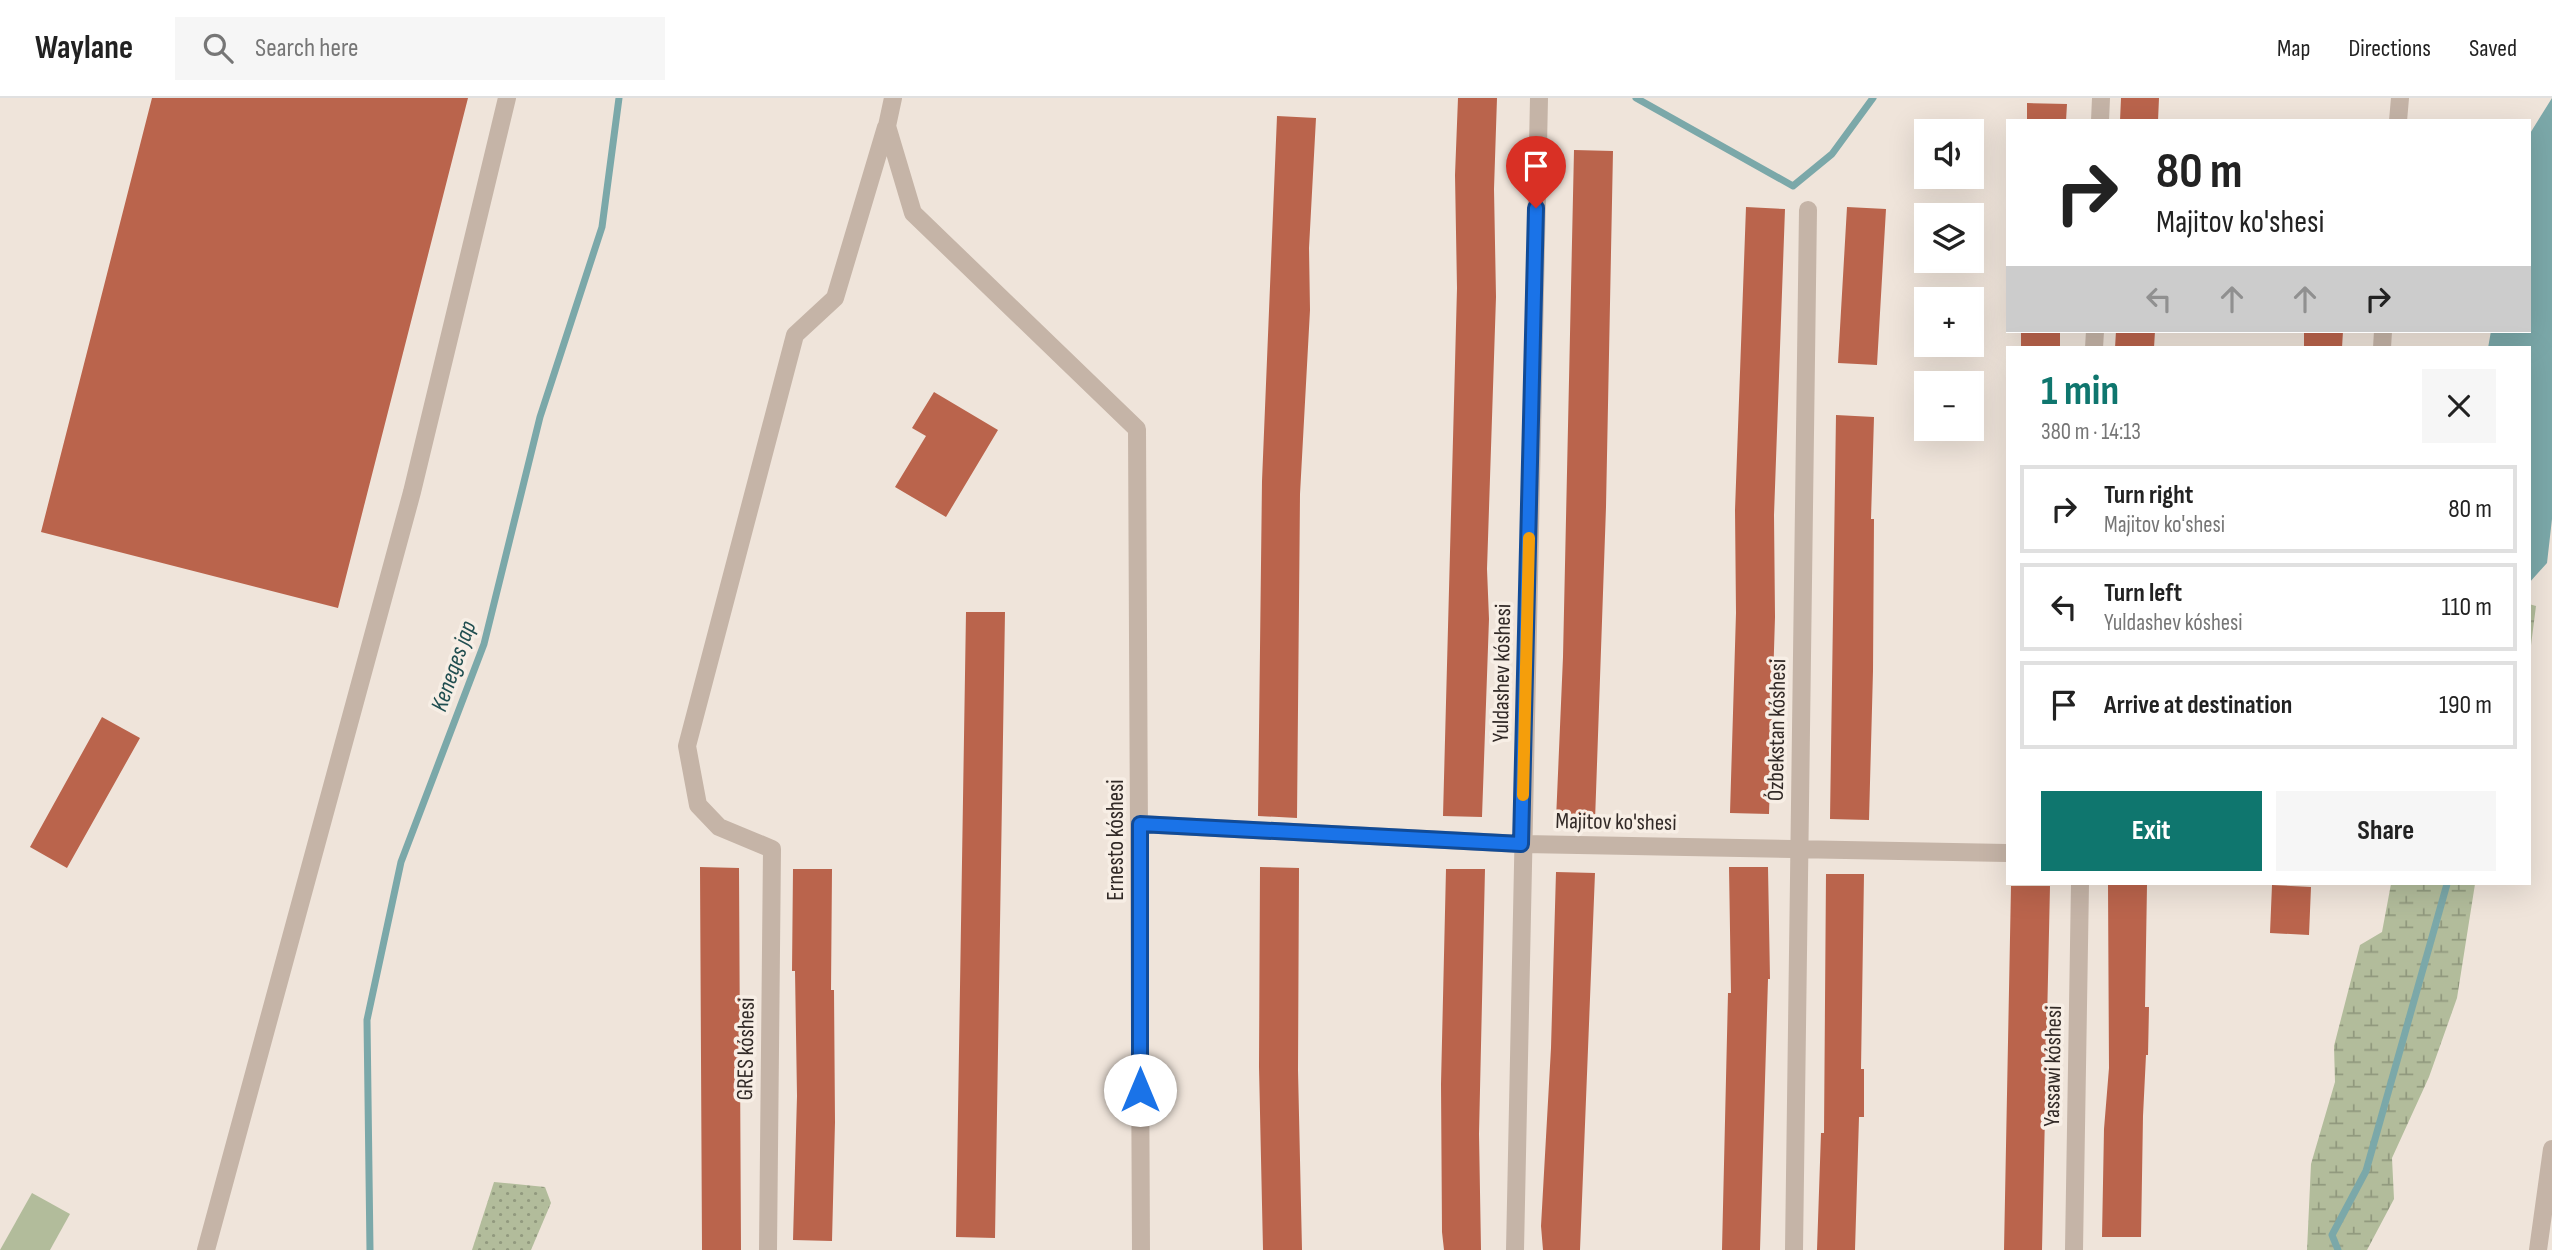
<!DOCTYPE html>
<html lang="en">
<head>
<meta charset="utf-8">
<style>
  body { margin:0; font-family:"Sofia Sans Condensed",sans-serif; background:#f6f6f6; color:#222; height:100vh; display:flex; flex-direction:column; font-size:26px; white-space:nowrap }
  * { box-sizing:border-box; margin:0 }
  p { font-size:23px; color:#767676 }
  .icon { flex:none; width:38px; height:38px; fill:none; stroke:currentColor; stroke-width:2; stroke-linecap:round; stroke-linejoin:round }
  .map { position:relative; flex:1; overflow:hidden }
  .sheet { position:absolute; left:2006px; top:248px; width:525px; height:539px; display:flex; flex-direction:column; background:#fff; border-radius:0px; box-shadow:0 7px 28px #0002 }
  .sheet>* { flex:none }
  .top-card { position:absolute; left:2006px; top:21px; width:525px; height:214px; border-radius:0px; box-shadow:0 7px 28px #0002; background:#fff; color:#222; overflow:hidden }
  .fabs { position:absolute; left:1914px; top:21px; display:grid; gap:14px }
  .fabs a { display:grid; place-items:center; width:70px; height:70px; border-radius:0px; background:#fff; box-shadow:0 7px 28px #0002; font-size:35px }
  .pin { position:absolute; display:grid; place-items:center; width:60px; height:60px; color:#fff; margin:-72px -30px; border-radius:50% 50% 50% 0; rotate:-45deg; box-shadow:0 0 7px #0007 }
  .pin .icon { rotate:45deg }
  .me { position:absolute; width:77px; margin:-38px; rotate:0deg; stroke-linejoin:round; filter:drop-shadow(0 0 5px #0008) }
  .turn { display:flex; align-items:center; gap:24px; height:147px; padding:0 35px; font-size:32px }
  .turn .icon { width:91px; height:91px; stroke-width:2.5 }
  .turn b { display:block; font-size:49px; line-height:60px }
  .lanes { display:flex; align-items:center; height:66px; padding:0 35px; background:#0003; justify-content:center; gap:35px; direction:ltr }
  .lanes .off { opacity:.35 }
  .round { display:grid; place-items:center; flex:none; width:74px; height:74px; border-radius:0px; background:#f6f6f6 }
  .headline { display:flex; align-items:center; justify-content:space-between; height:119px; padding:0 35px }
  h1 { font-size:42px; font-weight:700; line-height:52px; color:#0f766e }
  .button { display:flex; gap:14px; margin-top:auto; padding:14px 35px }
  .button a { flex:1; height:80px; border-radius:0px; background:#0f766e; color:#fff; font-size:28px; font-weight:700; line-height:80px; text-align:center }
  .button a+a { background:#f6f6f6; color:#222 }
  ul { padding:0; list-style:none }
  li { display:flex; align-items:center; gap:21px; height:88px; margin:0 14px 10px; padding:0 21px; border:4px solid #e0e0e0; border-radius:0px }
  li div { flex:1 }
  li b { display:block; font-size:26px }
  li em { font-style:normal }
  header { display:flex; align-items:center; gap:42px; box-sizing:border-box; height:98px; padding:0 35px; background:#fff; border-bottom:2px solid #e0e0e0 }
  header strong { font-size:33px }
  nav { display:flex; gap:38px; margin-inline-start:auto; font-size:24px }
  .search { width:490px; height:63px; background:#f6f6f6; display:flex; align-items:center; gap:18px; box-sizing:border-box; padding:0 24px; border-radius:0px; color:#767676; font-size:26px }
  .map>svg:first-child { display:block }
  .grass { fill:url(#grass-dots) }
  .wetland { fill:url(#wetland-marsh) }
  .pitch { fill:#b2bc9b }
  .water { fill:#7ba8a9 }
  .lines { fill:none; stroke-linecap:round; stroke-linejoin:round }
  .stream { stroke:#7ba8a9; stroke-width:7 }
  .building { fill:#ba644c }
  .minor { stroke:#c5b4a7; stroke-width:18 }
  .route-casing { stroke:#114b97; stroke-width:18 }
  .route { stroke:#1a73e8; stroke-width:12 }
  .slow { stroke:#f59e0b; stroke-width:12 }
  .labels { text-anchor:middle; stroke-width:7; stroke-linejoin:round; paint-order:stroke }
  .street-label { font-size:23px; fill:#322a27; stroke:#f7eee5 }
  .water-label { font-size:24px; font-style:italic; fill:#204e50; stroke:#f7eee5 }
</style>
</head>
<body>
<header>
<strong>Waylane</strong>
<div class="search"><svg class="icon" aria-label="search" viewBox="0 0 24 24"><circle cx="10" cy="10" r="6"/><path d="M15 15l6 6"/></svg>Search here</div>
<nav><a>Map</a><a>Directions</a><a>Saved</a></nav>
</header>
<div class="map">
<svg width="2552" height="1152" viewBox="0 0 2552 1152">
  <defs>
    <pattern id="grass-dots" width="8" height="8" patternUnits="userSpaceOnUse" patternTransform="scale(1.75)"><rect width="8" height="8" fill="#b2bc9b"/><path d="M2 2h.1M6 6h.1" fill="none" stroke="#91997e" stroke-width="1.8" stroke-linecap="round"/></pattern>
    <pattern id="wetland-marsh" width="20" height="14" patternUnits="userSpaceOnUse" patternTransform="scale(1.75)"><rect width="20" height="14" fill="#b2bc9b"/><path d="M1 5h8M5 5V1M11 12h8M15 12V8" fill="none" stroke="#91997e"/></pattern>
  </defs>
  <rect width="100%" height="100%" fill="#efe4da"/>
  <path class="grass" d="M494,1084L545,1089L551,1105L531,1152H472Z"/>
  <path class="wetland" d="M2529,506L2536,508L2529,563Z
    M2391,786H2475L2457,900L2429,979L2392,1060L2394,1101L2367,1152H2307L2311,1066L2335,984L2334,948L2360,847L2382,834Z"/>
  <path class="pitch" d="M32,1095L70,1116L50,1152H0Z"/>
  <path class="water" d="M2552,0V421L2547,465L2529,485V250H2488L2491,233H2529V37Z"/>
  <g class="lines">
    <path class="stream" d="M1636,0L1793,88L1832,56L1873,0
      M370,1152L367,922L401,764L484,546L540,319L602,129L619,0
      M2338,1152L2332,1137L2366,1073L2447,786"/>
  </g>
  <path class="building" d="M152,0H468L338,510L41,434Z
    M1458,0H1497L1494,91L1496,199L1487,471L1489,521L1482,719L1443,718L1457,190L1455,77Z
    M2121,0H2159L2158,23H2120Z
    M2027,5L2067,6L2066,23H2027Z
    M1277,18L1316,20L1309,150L1310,212L1300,396L1297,720L1258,718L1262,383Z
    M1574,52L1613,53L1606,409L1595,723L1556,722L1563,559Z
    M1746,109L1785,111L1774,417L1775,519L1769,716L1730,715L1736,515L1735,412Z
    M1847,109L1886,111L1877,267L1838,265Z
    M2021,233H2060V250H2021Z
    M2116,233H2155L2154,250H2115Z
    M2304,233H2343L2342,250H2304Z
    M934,294L998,332L946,419L895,389L926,338L912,330Z
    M1836,317L1874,319L1871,421H1874L1873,573L1869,722L1830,721Z
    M966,514H1005L995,1140L956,1139Z
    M102,619L140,640L67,770L30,749Z
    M700,769L739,770L741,1152H702Z
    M1260,769L1299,770L1298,972L1302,1152H1263L1259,969Z
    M1729,769H1768L1770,881H1768L1760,1152H1722L1728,895H1731Z
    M793,771H832L831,892H834L835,1024L832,1143L793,1142L797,998L795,873H792Z
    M1446,771H1485L1479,1036L1481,1152H1444L1442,1134L1441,986Z
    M1556,774L1595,775L1580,1152H1543L1541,1128L1551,950Z
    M1826,776H1864L1861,971H1864V1019H1859L1855,1152H1817L1821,1035H1824Z
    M2108,787H2147L2145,909H2149L2148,957H2146L2143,1018L2141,1139H2102L2104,1031L2109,970Z
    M2272,787L2311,789L2309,837L2270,835Z
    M2011,788H2050L2042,1152H2004Z"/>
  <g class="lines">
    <path class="minor" d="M893,0L887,28L913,115L1137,331L1141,1152
      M2100,23L2101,0
      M2398,23L2400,0
      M2094,250L2095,233
      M2382,250L2383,233
      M1140,726L1521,746L2007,755
      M206,1152L412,394L507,0
      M768,1152L772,751L719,729L698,707L687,648L795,237L835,200L886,29
      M1515,1152L1539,0
      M1794,1152L1808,112
      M2074,1152L2080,786
      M2538,1152L2552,1051"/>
  </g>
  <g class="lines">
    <defs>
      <path id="route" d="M1140,992V726L1521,746L1536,110"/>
    </defs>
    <use href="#route" class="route-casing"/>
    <use href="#route" class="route"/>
    <path class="slow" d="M1523,697L1529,440"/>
  </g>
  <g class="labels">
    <g class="street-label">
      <text transform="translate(1501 575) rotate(-89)" y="8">Yuldashev kóshesi</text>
      <text transform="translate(1776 632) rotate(-89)" y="8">Ózbekstan kóshesi</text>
      <text transform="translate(1616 723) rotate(1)" y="8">Majitov ko'shesi</text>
      <text transform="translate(1115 742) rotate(-90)" y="8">Ernesto kóshesi</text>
      <text transform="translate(745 951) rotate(-89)" y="8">GRES kóshesi</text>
      <text transform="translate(2052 968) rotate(-89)" y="8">Yassawi kóshesi</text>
    </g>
    <g class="water-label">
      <text transform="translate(453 568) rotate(-71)" y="8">Keneges jap</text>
    </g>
  </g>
</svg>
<div class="fabs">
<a><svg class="icon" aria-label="sound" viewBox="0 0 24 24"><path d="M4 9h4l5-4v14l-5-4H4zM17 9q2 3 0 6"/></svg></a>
<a><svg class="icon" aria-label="layers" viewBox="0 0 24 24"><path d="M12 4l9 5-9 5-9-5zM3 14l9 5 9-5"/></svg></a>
<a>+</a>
<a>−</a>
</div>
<div class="pin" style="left:1536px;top:110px;background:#d93025"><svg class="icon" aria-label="arrive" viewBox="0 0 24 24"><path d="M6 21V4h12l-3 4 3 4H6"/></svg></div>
<svg class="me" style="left:1140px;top:992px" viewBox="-20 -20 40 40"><circle r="19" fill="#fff"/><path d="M0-13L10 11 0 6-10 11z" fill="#1a73e8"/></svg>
<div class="top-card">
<div class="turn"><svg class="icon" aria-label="right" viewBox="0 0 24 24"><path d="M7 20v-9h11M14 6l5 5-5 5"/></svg><div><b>80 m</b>Majitov ko'shesi</div></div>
<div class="lanes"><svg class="icon off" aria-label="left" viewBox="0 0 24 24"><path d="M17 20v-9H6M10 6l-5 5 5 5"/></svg><svg class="icon off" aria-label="ahead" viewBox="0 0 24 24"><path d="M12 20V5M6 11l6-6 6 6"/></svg><svg class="icon off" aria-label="ahead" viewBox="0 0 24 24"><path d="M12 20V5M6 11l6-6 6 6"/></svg><svg class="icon" aria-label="right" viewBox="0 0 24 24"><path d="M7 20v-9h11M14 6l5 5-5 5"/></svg></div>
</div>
<section class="sheet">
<div class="headline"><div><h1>1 min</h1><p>380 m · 14:13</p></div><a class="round"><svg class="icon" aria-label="close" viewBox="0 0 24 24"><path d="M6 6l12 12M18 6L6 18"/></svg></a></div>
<ul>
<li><svg class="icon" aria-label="right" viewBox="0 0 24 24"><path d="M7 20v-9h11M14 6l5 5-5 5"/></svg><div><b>Turn right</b><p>Majitov ko'shesi</p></div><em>80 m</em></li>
<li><svg class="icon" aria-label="left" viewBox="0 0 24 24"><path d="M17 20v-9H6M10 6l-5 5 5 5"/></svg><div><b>Turn left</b><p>Yuldashev kóshesi</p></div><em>110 m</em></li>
<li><svg class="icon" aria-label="arrive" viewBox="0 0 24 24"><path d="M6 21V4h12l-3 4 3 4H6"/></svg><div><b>Arrive at destination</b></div><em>190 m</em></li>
</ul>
<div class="button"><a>Exit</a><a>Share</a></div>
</section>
</div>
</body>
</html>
